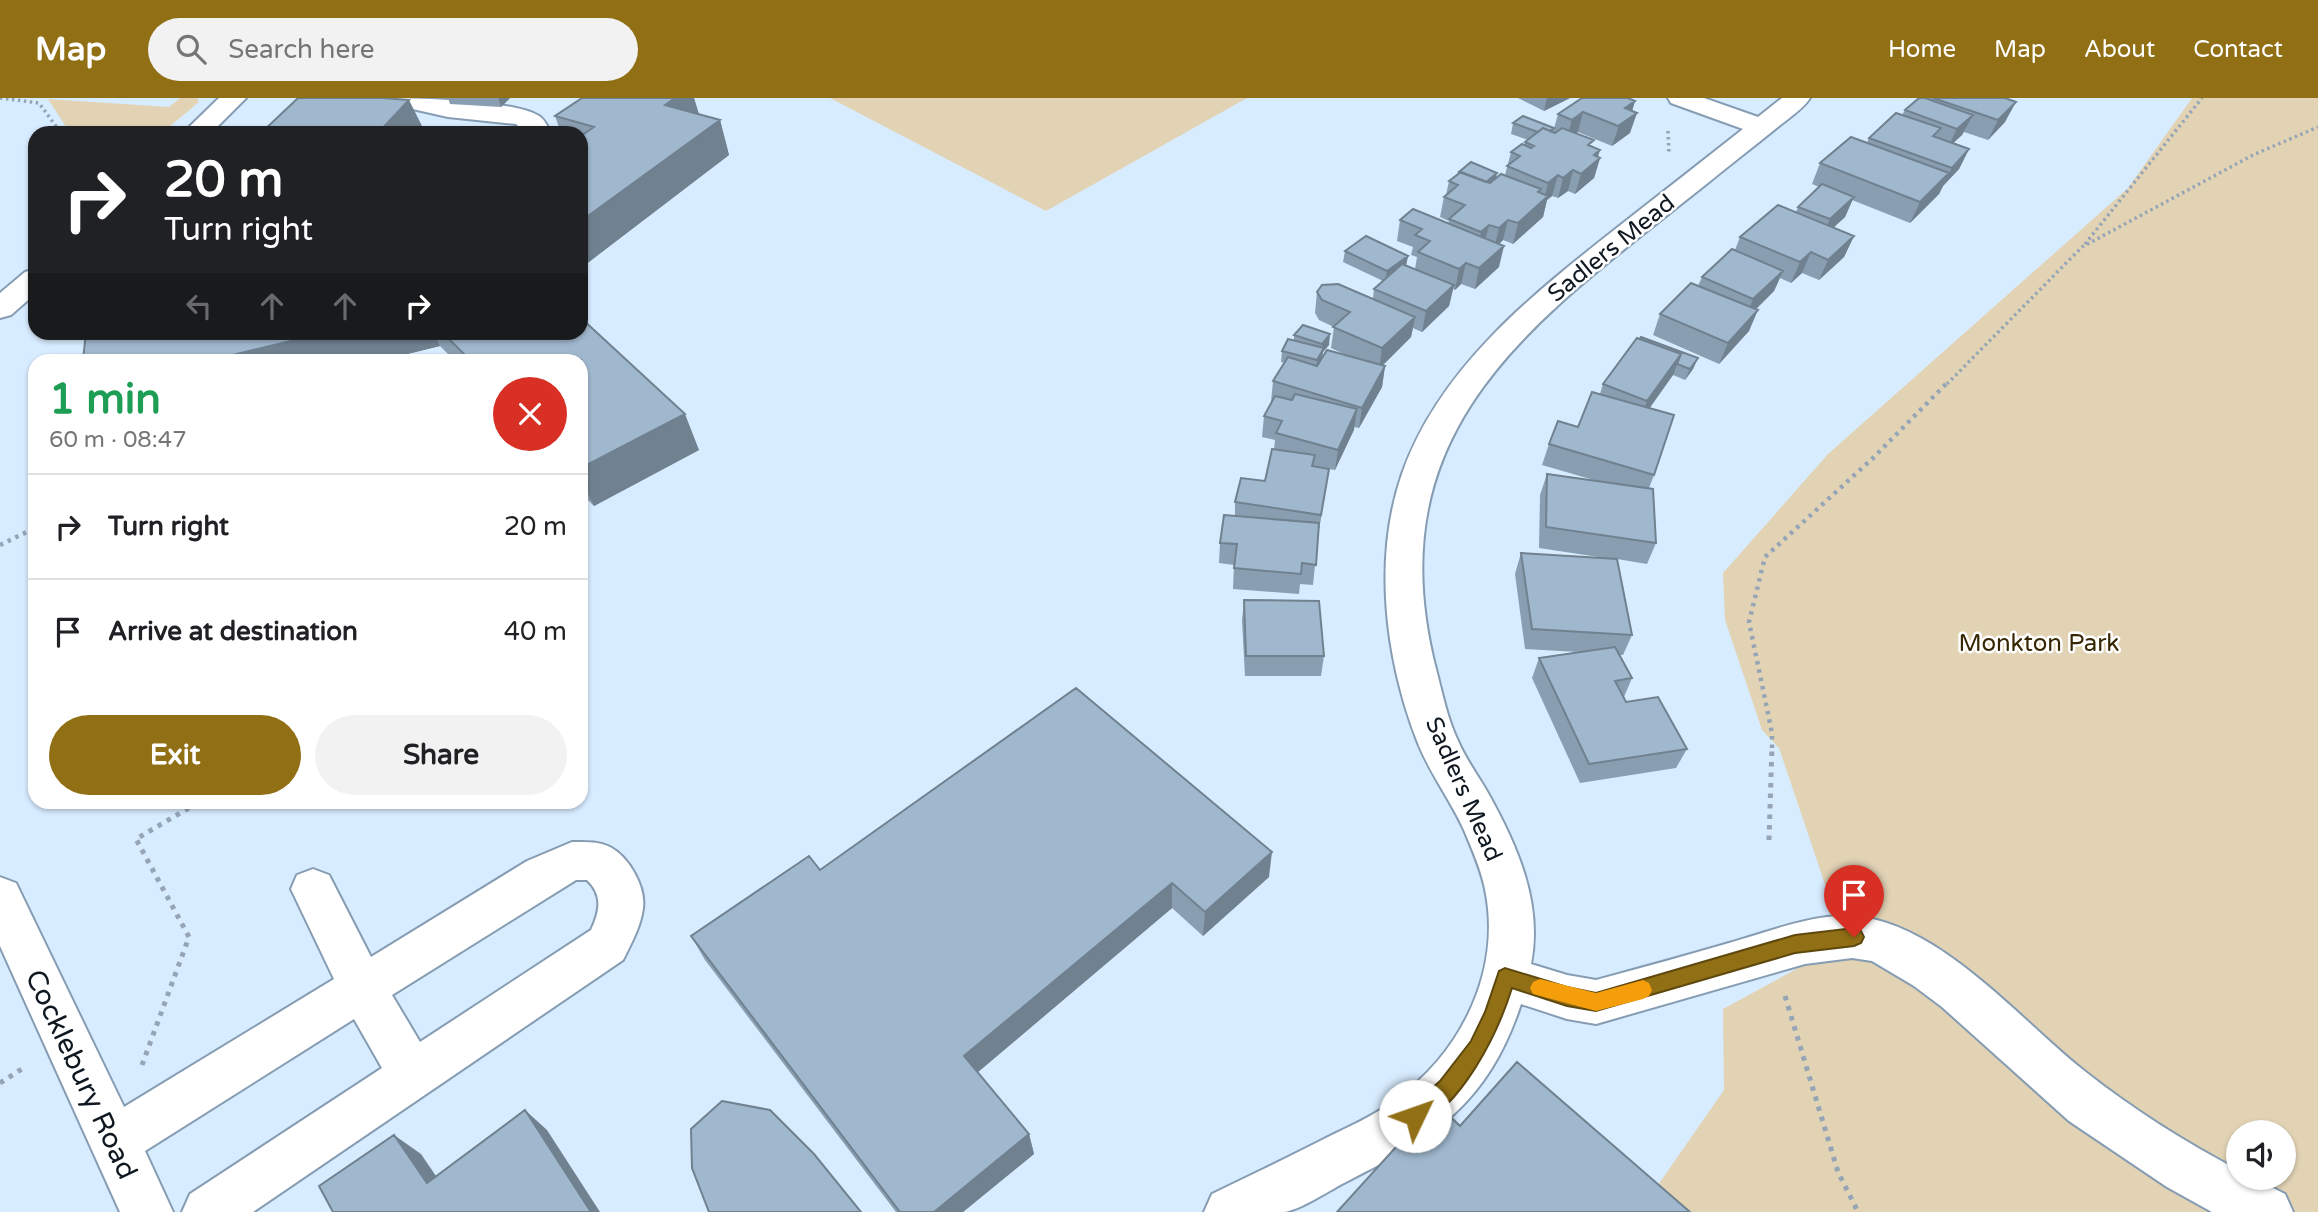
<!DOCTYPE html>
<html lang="en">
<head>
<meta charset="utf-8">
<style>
  body { margin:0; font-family:"Varela Round",sans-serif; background:#f2f2f2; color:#202124; height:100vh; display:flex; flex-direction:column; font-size:26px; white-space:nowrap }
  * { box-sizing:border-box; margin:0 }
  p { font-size:23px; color:#757577 }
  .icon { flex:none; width:38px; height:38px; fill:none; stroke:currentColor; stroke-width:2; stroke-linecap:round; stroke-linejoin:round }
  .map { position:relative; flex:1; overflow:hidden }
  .side { position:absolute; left:28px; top:256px; width:560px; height:455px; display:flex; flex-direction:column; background:#fff; border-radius:21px; box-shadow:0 2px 5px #0004 }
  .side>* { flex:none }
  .top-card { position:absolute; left:28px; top:28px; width:560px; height:214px; border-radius:21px; box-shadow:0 2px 5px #0004; background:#202124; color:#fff; overflow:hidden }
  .fabs { position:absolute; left:2226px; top:1022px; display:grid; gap:14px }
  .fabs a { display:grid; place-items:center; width:70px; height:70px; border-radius:50%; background:#fff; box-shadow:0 2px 5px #0004; font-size:35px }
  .pin { position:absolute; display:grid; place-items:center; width:60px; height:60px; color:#fff; margin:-72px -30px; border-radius:50% 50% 50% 0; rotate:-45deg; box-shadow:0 0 7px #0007 }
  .pin .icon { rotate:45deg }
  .me { position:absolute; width:77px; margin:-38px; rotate:48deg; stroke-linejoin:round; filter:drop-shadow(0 0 5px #0008) }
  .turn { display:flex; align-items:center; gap:24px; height:147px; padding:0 21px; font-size:32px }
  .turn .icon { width:91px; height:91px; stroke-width:2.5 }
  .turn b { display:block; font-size:49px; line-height:60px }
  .lanes { display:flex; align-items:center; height:66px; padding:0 21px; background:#0003; justify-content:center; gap:35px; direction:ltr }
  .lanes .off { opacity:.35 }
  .round { display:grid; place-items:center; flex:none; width:74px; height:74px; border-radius:37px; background:#f2f2f2 }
  .headline { display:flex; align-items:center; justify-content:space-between; height:119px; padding:0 21px }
  h1 { font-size:42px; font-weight:700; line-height:52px; color:#1e9e55 }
  .button { display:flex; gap:14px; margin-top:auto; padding:14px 21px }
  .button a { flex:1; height:80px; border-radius:42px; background:#916f15; color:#fff; font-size:28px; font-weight:700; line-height:80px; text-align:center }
  .button a+a { background:#f2f2f2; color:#202124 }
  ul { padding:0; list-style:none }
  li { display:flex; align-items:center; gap:21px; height:105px; padding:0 21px; border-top:2px solid #e0e0e0 }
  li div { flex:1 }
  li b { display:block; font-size:26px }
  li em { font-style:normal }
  header { display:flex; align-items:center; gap:42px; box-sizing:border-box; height:98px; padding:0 35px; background:#916f15; color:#fff }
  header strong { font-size:33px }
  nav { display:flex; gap:38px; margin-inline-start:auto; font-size:24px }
  .search { width:490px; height:63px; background:#f2f2f2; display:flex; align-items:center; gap:18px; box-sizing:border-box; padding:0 24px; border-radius:38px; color:#757577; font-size:26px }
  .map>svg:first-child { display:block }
  .green { fill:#e2d3b5; fill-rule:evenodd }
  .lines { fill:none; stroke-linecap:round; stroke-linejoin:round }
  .minor-casing { stroke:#859cb2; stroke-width:4 }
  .path-far2 { stroke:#95a5b5; stroke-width:3.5; stroke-dasharray:2.5 3.5; stroke-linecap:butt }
  .path-far1 { stroke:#95a5b5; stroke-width:4.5; stroke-dasharray:3.5 5; stroke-linecap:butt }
  .path { stroke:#95a5b5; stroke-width:5; stroke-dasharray:4.5 6; stroke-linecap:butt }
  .minor { fill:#fff; fill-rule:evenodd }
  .wall { fill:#8a9eb1 }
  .shaded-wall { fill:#708190 }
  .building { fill:#a0b8ce; stroke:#708190; stroke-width:2 }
  .route { fill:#916f15; stroke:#5e480e; stroke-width:2 }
  .slow { fill:#f59e0b }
  .labels { text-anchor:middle; stroke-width:5; stroke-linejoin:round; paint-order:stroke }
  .street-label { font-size:24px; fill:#0f1820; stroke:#fff }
  .park-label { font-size:24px; fill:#362702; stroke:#fff }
  .near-street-label { font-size:28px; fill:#0f1820; stroke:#fff }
</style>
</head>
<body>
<header>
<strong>Map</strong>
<div class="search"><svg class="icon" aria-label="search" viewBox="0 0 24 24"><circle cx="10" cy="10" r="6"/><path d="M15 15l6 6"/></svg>Search here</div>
<nav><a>Home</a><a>Map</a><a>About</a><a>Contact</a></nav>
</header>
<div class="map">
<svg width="2318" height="1114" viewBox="0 0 2318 1114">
  <rect width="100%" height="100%" fill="#d8ecff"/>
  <path class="green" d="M180,0H197L199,4L162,35H70L48,1L169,9Z
    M830,0H1247L1046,113Z
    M2192,0H2318V1114H1687L1658,1087L1724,992L1723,911L1811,863L1833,810L1779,650L1762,632L1725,522L1723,475L1828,356L2128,90ZM2238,1034H2284V1080H2238Z"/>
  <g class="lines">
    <defs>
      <path id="minor" d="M219,0H246L211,35H183Z
        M383,0C414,0 514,2 539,18C545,22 547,28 551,35H525L516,26L448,19L386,5Z
        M1668,0H1704L1758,19L1782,0H1810C1803,11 1790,19 1779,28C1756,47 1732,65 1709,84C1539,220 1371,326 1437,575C1443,598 1448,623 1459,645C1467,663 1479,679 1488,695C1517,747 1543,805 1531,866L1567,877L1596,882C1640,870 1685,858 1729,845C1768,834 1812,816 1853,818C1940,824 2021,924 2087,975C2134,1012 2185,1044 2238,1072V1080H2253L2285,1096L2293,1114H2212L2167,1089L2069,1023L1942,909L1914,888L1872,863L1852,860L1805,866L1596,926L1567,921L1521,906C1487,1008 1433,1040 1342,1086C1327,1094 1300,1112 1284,1114C1258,1114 1230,1114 1204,1114L1212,1096C1249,1078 1287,1060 1324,1041C1348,1029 1374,1018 1396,1001C1462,954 1502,872 1485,791C1481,771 1472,751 1464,732C1450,701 1428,673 1416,640C1385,558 1373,460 1402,376C1439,270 1533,196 1618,129C1659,97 1701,64 1743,31L1671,5Z
        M35,171V196L11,217L0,220V195L25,174Z
        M572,744C585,744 598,743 610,749C629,759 646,789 643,810C641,828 631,846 623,862L253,1114H182L190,1096L382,970L354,921L145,1053L173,1114H120L0,848V779L16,785L124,1009L334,881L291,791L297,777L313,771L329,777L371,859L527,763ZM576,782H587C603,797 600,813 591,832L420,944L392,897Z"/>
    </defs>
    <use href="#minor" class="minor-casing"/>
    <path class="path-far2" d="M0,0L39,5L61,35
      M1668,33L1669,56
      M2085,146L2202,0
      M1947,286L2082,149L2253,57L2318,29"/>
    <path class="path-far1" d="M0,447L35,430
      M1772,650V635L1749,524L1765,459L1873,360L1948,284"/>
    <path class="path" d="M1769,742L1772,648
      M1785,898L1838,1074L1858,1114
      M142,967L189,839L136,741L199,704
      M0,985L25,969"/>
    <use href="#minor" class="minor"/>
  </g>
  <path class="wall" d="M448,0H510L501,9L450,6Z
    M582,0H694L699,16L720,22L729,57L581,170V35H561L555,18Z
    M1518,0H1570L1544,13Z
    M1919,0H2005V24L1988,42L1964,34L1962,37L1953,45L1969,51L1959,71L1943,88L1939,96L1910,125L1852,102L1845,119L1833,130L1854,138L1844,159L1819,182L1802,175L1791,185L1780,180L1774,193L1756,211L1749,233L1719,266L1653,237L1660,216L1698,188L1702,179L1735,152L1740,139L1796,114L1798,109L1819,89L1812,86L1820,65L1867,45L1869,40L1902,17L1905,12Z
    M1635,3L1632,13L1630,35L1612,48L1578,34L1576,35L1592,49L1598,59L1600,60L1594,80L1575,96L1568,93L1558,100L1552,98L1547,102L1543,119L1513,146L1503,142L1499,146V169L1475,191L1461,186L1455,192L1453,191L1449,208L1422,234L1413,230L1411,239L1383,267L1385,268L1382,289L1359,330L1354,329L1335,372L1329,371L1318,437L1313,487L1300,486L1299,496L1233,491L1234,467L1219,465L1220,445L1235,418V404L1265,383L1274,352L1275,342L1262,339L1264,318L1271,304L1273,283L1285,265L1281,264L1282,253L1294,243V237L1329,247L1323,254L1322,260L1348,258L1331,250L1334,229L1319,222L1315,215L1317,194L1373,200L1374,191L1383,183L1343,164L1345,153L1408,158L1406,167L1415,171L1417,159L1411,157L1413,149L1397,143L1400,122L1448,126L1449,123L1440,119L1444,99L1446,97L1449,83L1496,80L1505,77L1511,54L1524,47L1525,44L1528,42L1511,36L1513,25L1554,30L1553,34L1558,16Z
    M86,234H581L699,352L594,408L581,395V262H454L440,248L383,262H83Z
    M1698,260L1693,271L1685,282L1673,277L1650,310L1654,377L1649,390L1656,445L1647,466L1617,461L1632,537L1623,557H1619L1632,580L1624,599L1626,604L1687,651L1676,670L1580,685L1532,580L1539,560L1578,554L1525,551L1515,476L1521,455L1612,461L1539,450L1540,397L1547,376L1597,383L1542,367L1549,346L1578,329L1600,296L1603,286Z
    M1244,502L1324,558L1321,578H1245L1242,523Z
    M820,772L1269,779L1203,838L1172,810L978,974L1029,1036L1034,1056L963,1114H896L705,862L691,838Z"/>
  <path class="shaded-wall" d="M498,0H510L501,9Z
    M675,0H694L701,24L665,7Z
    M1547,0H1570L1544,13Z
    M409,2L423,30L418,35H378Z
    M1635,3L1630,20L1637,15L1630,35L1612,48L1625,10Z
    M2016,4L2005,24L1988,42L1998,22Z
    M1583,14L1578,34L1566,42L1572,22Z
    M1973,17L1962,37L1947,51L1957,31Z
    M720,22L729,57L581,170V123Z
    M1969,51L1959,71L1943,88L1939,96L1910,125L1920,104L1948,77L1952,70Z
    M1600,52L1597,62L1600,60L1594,80L1575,96L1581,76L1594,57Z
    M1573,72L1568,93L1558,100L1563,80Z
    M1497,75L1495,85H1485Z
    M1558,77L1552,98L1547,102L1543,119L1513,146L1518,125L1538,94L1541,91L1537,108L1544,102L1548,85Z
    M1854,99L1845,119L1820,142L1830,121Z
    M1508,122L1503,142L1494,151L1499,130Z
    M1489,127L1484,147L1477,154L1481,134Z
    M1854,138L1844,159L1819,182L1828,162Z
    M1504,148L1499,169L1475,191L1479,170Z
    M1811,154L1802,175L1791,185L1800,164Z
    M1408,158L1406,168L1385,184L1387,173Z
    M1466,165L1461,186L1455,192L1459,171Z
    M1783,173L1774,193L1745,222L1753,201Z
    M1454,187L1449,208L1422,234L1426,213Z
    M1758,212L1749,233L1719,266L1728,245Z
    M1415,219L1411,239L1379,271L1382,250Z
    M328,234H433L440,248L383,262H212Z
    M1330,236L1329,247L1323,254L1322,260L1316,273L1317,262L1321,254L1322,246Z
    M1681,256L1673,277L1639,324L1647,303Z
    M1698,260L1693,271L1685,282L1690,271Z
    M1385,268L1382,289L1359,330L1362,310Z
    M1357,311L1354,332L1335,372L1338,352Z
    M685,316L699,352L594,408L581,382V370Z
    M1329,371L1326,391L1318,437L1321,417Z
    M1272,754L1269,779L1203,838L1205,814Z
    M1172,785V810L971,980L964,958Z
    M525,1012L547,1032L600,1114H591Z
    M1029,1036L1034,1056L963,1114H934Z
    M394,1037L421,1056L453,1103L427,1085Z"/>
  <path class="building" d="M298,0H382L409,2L378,35H261Z
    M582,0H675L665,7L720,22L581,123V38L594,29L555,18Z
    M1582,0H1628L1635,3L1625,10L1637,15L1618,28L1583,14L1572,22L1558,16Z
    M1919,0H1925L1973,17L1957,31L1905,12Z
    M1933,0H2005L2016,4L1998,22Z
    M1896,15L1941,30L1933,38L1969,51L1952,70L1869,40Z
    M1523,18L1554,30L1550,33L1543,30L1538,34L1513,25Z
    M1543,30L1555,35L1562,30L1594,42L1588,47L1600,52L1594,57L1600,60L1581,76L1573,72L1563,80L1558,77L1548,85L1507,68L1520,58L1511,54L1522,46L1531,50L1534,48L1525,44Z
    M1851,39L1949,75L1920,104L1820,65Z
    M1471,64L1497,75L1486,84L1459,74Z
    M1461,74L1490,85L1501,76L1541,91L1538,94L1548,98L1518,125L1508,122L1499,130L1489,127L1481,134L1449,121L1465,107L1444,99L1458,87L1449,83Z
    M1822,86L1854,99L1830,121L1798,109Z
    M1778,107L1854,138L1828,162L1811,154L1800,164L1740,139Z
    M1413,111L1504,148L1479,170L1466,165L1459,171L1418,154L1430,143L1415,137L1422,131L1400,122Z
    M1366,138L1408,158L1387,173L1345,153Z
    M1732,151L1783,173L1753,201L1702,179Z
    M1402,166L1454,187L1426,213L1374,191Z
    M1691,185L1758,212L1728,245L1660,216Z
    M1338,186L1415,219L1382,250L1333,229L1350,214L1322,202L1317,194L1322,187Z
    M581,220L685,316L581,370V262H470L442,234H581Z
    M1303,227L1330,236L1322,246L1294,237Z
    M86,234H328L212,262H83Z
    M1641,239L1698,260L1690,271L1677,266L1681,256L1640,241Z
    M1637,240L1681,256L1647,303L1603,286Z
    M1288,241L1324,250L1317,262L1282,253Z
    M1327,252L1385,268L1362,310L1273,283L1288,259L1317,268Z
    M1592,294L1674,317L1654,377L1549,346L1558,323L1578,329Z
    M1295,296L1357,311L1338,352L1276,335L1282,323L1264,318L1275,298L1292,302Z
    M1272,351L1315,357L1312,368L1329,371L1321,417L1235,404L1241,380L1265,383Z
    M1547,376L1653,391L1656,445L1546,429Z
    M1224,417L1319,425L1316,467L1302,465L1301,476L1234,470L1237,446L1220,445Z
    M1521,455L1617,461L1632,537L1532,531Z
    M1244,502L1319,503L1324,558H1246Z
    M1615,549L1632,580L1615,583L1626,604L1658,599L1687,651L1589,666L1539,560Z
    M1076,590L1272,754L1205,814L1172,785L964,958L1029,1036L934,1114H900L691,838L809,758L820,772Z
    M1517,964L1690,1114H1337L1436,1005L1460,1028Z
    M722,1003L770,1012L814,1056L861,1114H709L692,1070L691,1031Z
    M525,1012L591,1114H333L319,1088L394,1037L427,1085Z"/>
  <path class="route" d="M1854,830L1861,833L1864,839L1861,845L1854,848L1795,855L1596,913L1567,908L1512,890C1498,935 1462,1009 1415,1029L1408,1026L1405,1018L1408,1011L1440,983L1471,943L1485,914L1499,873L1505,870L1567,889L1596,895L1795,837Z"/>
  <path class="slow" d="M1540,881L1596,895L1643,882L1649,885L1652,892L1649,898L1643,901L1596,913L1533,896L1530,890L1533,884Z"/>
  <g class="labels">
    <g class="street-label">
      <text transform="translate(1611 150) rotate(-39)" y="8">Sadlers Mead</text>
      <text transform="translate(1464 691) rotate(66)" y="8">Sadlers Mead</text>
    </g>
    <g class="park-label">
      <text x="2039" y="553">Monkton Park</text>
    </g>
    <g class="near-street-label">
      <text transform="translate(82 976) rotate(65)" y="10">Cocklebury Road</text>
    </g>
  </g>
</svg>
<div class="fabs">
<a><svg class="icon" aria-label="sound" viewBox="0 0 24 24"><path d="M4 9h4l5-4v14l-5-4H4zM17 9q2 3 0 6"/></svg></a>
</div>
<div class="pin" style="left:1854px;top:839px;background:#d93025"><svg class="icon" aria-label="arrive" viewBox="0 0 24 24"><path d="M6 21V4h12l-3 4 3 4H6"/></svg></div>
<svg class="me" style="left:1415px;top:1018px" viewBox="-20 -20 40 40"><circle r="19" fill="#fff"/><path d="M0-13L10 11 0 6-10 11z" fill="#916f15"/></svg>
<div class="top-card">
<div class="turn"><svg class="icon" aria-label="right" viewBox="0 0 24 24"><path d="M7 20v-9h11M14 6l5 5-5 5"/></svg><div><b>20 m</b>Turn right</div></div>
<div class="lanes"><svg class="icon off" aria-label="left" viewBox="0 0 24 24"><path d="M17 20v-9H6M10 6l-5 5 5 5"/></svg><svg class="icon off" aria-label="ahead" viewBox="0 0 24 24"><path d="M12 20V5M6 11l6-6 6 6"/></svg><svg class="icon off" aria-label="ahead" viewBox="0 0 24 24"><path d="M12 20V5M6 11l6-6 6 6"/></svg><svg class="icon" aria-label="right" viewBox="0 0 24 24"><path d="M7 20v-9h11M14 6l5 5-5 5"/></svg></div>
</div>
<section class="side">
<div class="headline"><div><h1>1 min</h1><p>60 m · 08:47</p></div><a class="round" style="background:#d93025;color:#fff"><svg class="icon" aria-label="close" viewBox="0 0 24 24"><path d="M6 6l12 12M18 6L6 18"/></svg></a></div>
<ul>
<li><svg class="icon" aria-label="right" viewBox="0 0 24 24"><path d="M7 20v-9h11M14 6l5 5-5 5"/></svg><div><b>Turn right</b></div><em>20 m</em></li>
<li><svg class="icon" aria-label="arrive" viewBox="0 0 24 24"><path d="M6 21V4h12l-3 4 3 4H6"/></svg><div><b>Arrive at destination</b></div><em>40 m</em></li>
</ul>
<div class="button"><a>Exit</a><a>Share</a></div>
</section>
</div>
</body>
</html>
